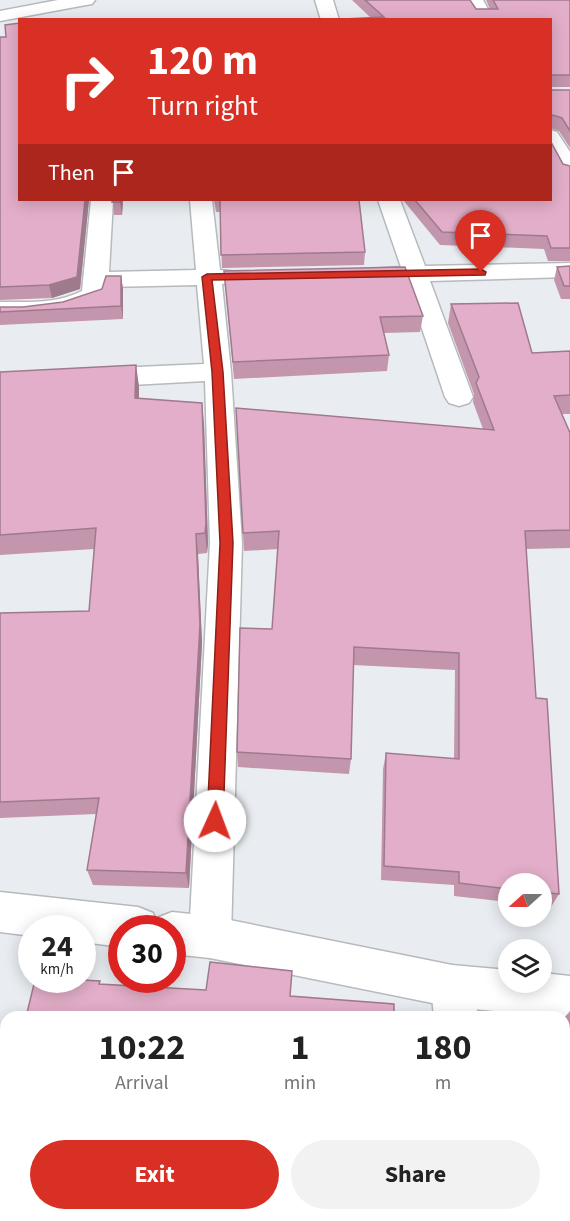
<!DOCTYPE html>
<html lang="en">
<head>
<meta charset="utf-8">
<style>
  body { margin:0; font-family:"Source Sans 3",sans-serif; background:#f2f2f2; color:#222; height:100vh; display:flex; flex-direction:column; font-size:22px; white-space:nowrap }
  * { box-sizing:border-box; margin:0 }
  p { font-size:20px; color:#767676 }
  .icon { flex:none; width:33px; height:33px; fill:none; stroke:currentColor; stroke-width:2; stroke-linecap:round; stroke-linejoin:round }
  .map { position:relative; flex:1; overflow:hidden }
  .details { position:absolute; left:0px; top:1011px; width:570px; height:210px; display:flex; flex-direction:column; background:#fff; border-radius:18px 18px 0 0; box-shadow:0 3px 15px #0003 }
  .details>* { flex:none }
  .guide { position:absolute; left:18px; top:18px; width:534px; height:183px; border-radius:0px; box-shadow:0 3px 15px #0003; background:#d93025; color:#fff; overflow:hidden }
  .needle { width:39px; rotate:249deg }
  .fabs { position:absolute; left:498px; top:873px; display:grid; gap:12px }
  .fabs a { display:grid; place-items:center; width:54px; height:54px; border-radius:50%; background:#fff; box-shadow:0 3px 15px #0003; font-size:30px }
  .speed { position:absolute; left:18px; top:915px; display:flex; gap:12px; font-size:30px; font-weight:700; text-align:center }
  .speed>* { display:grid; place-content:center; width:78px; height:78px; border-radius:50%; background:#fff; box-shadow:0 3px 15px #0003; line-height:1 }
  .speed small { font-size:15px; font-weight:400 }
  .speed .limit { border:9px solid #d22; background:#fff; color:#111 }
  .pin { position:absolute; display:grid; place-items:center; width:51px; height:51px; color:#fff; margin:-62px -26px; border-radius:50% 50% 50% 0; rotate:-45deg; box-shadow:0 0 6px #0007 }
  .pin .icon { rotate:45deg }
  .me { position:absolute; width:66px; margin:-33px; rotate:2deg; stroke-linejoin:round; filter:drop-shadow(0 0 4px #0008) }
  .turn { display:flex; align-items:center; gap:21px; height:126px; padding:0 30px; font-size:27px }
  .turn .icon { width:78px; height:78px; stroke-width:2.5 }
  .turn b { display:block; font-size:42px; line-height:51px }
  .then { display:flex; align-items:center; height:57px; padding:0 30px; background:#0003; gap:12px; font-size:22px }
  .eta { display:flex; justify-content:space-evenly; align-items:center; height:102px; text-align:center }
  .eta b { font-size:36px; font-weight:700; line-height:42px }
  .button { display:flex; gap:12px; margin-top:auto; padding:12px 30px }
  .button a { flex:1; height:69px; border-radius:36px; background:#d93025; color:#fff; font-size:24px; font-weight:700; line-height:69px; text-align:center }
  .button a+a { background:#f2f2f2; color:#222 }
  .map>svg:first-child { display:block }
  .lines { fill:none; stroke-linecap:round; stroke-linejoin:round }
  .street-casing { stroke:#b6babd; stroke-width:3 }
  .secondary-casing { stroke:#b6babd; stroke-width:3 }
  .primary-casing { stroke:#b6babd; stroke-width:3 }
  .street { fill:#fff; fill-rule:evenodd }
  .secondary { fill:#fff; fill-rule:evenodd }
  .primary { fill:#fff; fill-rule:evenodd }
  .wall { fill:#c396ad }
  .shaded-wall { fill:#9f7a8d }
  .building { fill:#e3aec9; stroke:#9f7a8d; stroke-width:1.5 }
  .route { fill:#d93025; stroke:#8d1f18; stroke-width:1.5 }
</style>
</head>
<body>
<div class="map">
<svg width="570" height="1221" viewBox="0 0 570 1221">
  <rect width="100%" height="100%" fill="#e9edf1"/>
  <g class="lines">
    <defs>
      <path id="street" d="M315,0H333L339,20H321Z
        M465,0H483L494,20H476Z
        M550,130L557,132L570,152V177L562,176L550,155Z
        M91,200H113L109,272L196,270L190,200H212L220,270L238,272L241,277L238,282L222,284L231,372L242,543L231,937L225,952L210,958L195,952L189,937L210,543L205,381L94,387L84,384L80,378L84,372L94,369L204,364L197,285L107,287L103,300C70,317 36,318 0,318V302C28,302 56,304 82,291Z
        M378,200H400L425,266L570,263V277L430,281L473,397L469,403L459,406L449,403L445,397L406,281L362,282L353,280L350,275L353,270L401,267Z
        M452,965L467,971L473,986L478,1017H434L431,986L437,971Z
        M455,1215H503V1221H455Z"/>
      <path id="secondary" d="M0,892L138,907L153,913L156,922L157,918L172,912L210,916L452,965L508,970V982H542V973L570,976V1018L452,1007L210,958L172,954V928H122V947L82,942V928H32V936L0,932Z"/>
      <path id="primary" d="M58,0H95L92,4L86,5L0,21V11Z"/>
    </defs>
    <use href="#street" class="street-casing"/>
    <use href="#secondary" class="secondary-casing"/>
    <use href="#primary" class="primary-casing"/>
    <use href="#street" class="street"/>
    <use href="#secondary" class="secondary"/>
    <use href="#primary" class="primary"/>
  </g>
  <path class="wall" d="M352,0H470L476,9H490L486,0H570V87H551V90H570V148L559,131L550,128L371,18Z
    M20,23V200H89L80,289L52,298L0,300V37H6Z
    M551,142L563,164L570,166V261H548L544,249L440,245L403,200H550Z
    M113,200H123L122,215H114Z
    M214,200H359L365,252L364,265L222,268L220,212H216Z
    M570,266V299H561L554,280L557,267Z
    M224,271L423,316L420,332L384,333L389,355L387,371L234,379Z
    M121,276L123,289V319L0,325V307H23L63,302L102,289Z
    M451,304L532,353L570,351V414H562L570,433V548L526,549L536,698L559,894L551,907L542,906V884H508V902L454,896V885L381,880L383,769L386,753L454,759L455,670L353,665L351,759L349,774L238,767L237,752L272,629L278,549L244,551L236,408L483,429L473,402L474,394L448,323Z
    M0,372L139,386V398L204,424L208,543L207,553L198,554L202,643L189,888L93,885L87,870L96,814L0,818V613L89,611L94,549L0,555Z
    M570,1011V1076L564,1031V1018Z
    M511,1215H564L570,1221H512Z"/>
  <path class="shaded-wall" d="M85,200H89L80,289L52,298L49,285Z
    M121,200H123L122,215L120,202Z
    M121,276L123,289V319L121,306Z
    M136,365L139,386V419L135,398Z
    M202,403L204,424L208,543L207,553L205,533Z
    M196,534L198,554L202,643L189,888L186,873Z
    M44,1215H55L54,1221H43Z"/>
  <path class="building" d="M365,0H470L476,9H498L493,0H570V75H551V90H570V131L562,118L553,115L550,118V20H324L384,17Z
    M20,23V200H85L77,277L49,285L0,287V37H6L5,25Z
    M550,130L551,142L563,164L570,166V248H551L547,236L442,232L415,200H550Z
    M113,200H121L120,202H112Z
    M215,200H359L365,252L221,255L220,200Z
    M570,266V286H564L557,267Z
    M405,267L423,316L380,317L389,355L233,362L224,271Z
    M106,276H121V306L0,312V307H23L63,302L102,289Z
    M518,303L532,353L570,351V395L554,396L570,433V530L525,531L536,698L547,699L559,894L542,892V884H508V889L459,883V872L384,866L386,753L459,759V653L354,647L351,759L237,752L240,628L272,629L279,531L243,533L236,408L494,430L476,383L479,377L451,304Z
    M136,365L135,398L202,403L206,523L205,533L196,534L200,624L186,873L87,870L99,798L0,802V613L89,611L96,528L0,535V372Z
    M210,962L292,971L290,996L394,1004V1017H26L35,980H82L100,981L99,984L206,990Z
    M564,1081H570V1221H522V1215H564Z
    M6,1109V1215H44L43,1221H0V1137Z
    M214,1215H350V1221H213Z"/>
  <path class="route" d="M481,269L486,272L485,275L212,280L223,372L233,543L223,821L220,826L215,828L209,826L207,821L220,543L212,372L202,277L207,274Z"/>
</svg>
<div class="fabs">
<a><svg class="needle" viewBox="-14 -14 28 28"><path d="M0-13l5 13h-10z" fill="#e53935"/><path d="M0 13l5-13h-10z" fill="#767676"/></svg></a>
<a><svg class="icon" aria-label="layers" viewBox="0 0 24 24"><path d="M12 4l9 5-9 5-9-5zM3 14l9 5 9-5"/></svg></a>
</div>
<div class="speed"><div>24<small>km/h</small></div><div class="limit">30</div></div>
<div class="pin" style="left:481px;top:272px;background:#d93025"><svg class="icon" aria-label="arrive" viewBox="0 0 24 24"><path d="M6 21V4h12l-3 4 3 4H6"/></svg></div>
<svg class="me" style="left:215px;top:821px" viewBox="-20 -20 40 40"><circle r="19" fill="#fff"/><path d="M0-13L10 11 0 6-10 11z" fill="#d93025"/></svg>
<div class="guide">
<div class="turn"><svg class="icon" aria-label="right" viewBox="0 0 24 24"><path d="M7 20v-9h11M14 6l5 5-5 5"/></svg><div><b>120 m</b>Turn right</div></div>
<div class="then">Then<svg class="icon" aria-label="arrive" viewBox="0 0 24 24"><path d="M6 21V4h12l-3 4 3 4H6"/></svg></div>
</div>
<section class="details">
<div class="eta">
<div><b>10:22</b><p>Arrival</p></div>
<div><b>1</b><p>min</p></div>
<div><b>180</b><p>m</p></div>
</div>
<div class="button"><a>Exit</a><a>Share</a></div>
</section>
</div>
</body>
</html>
